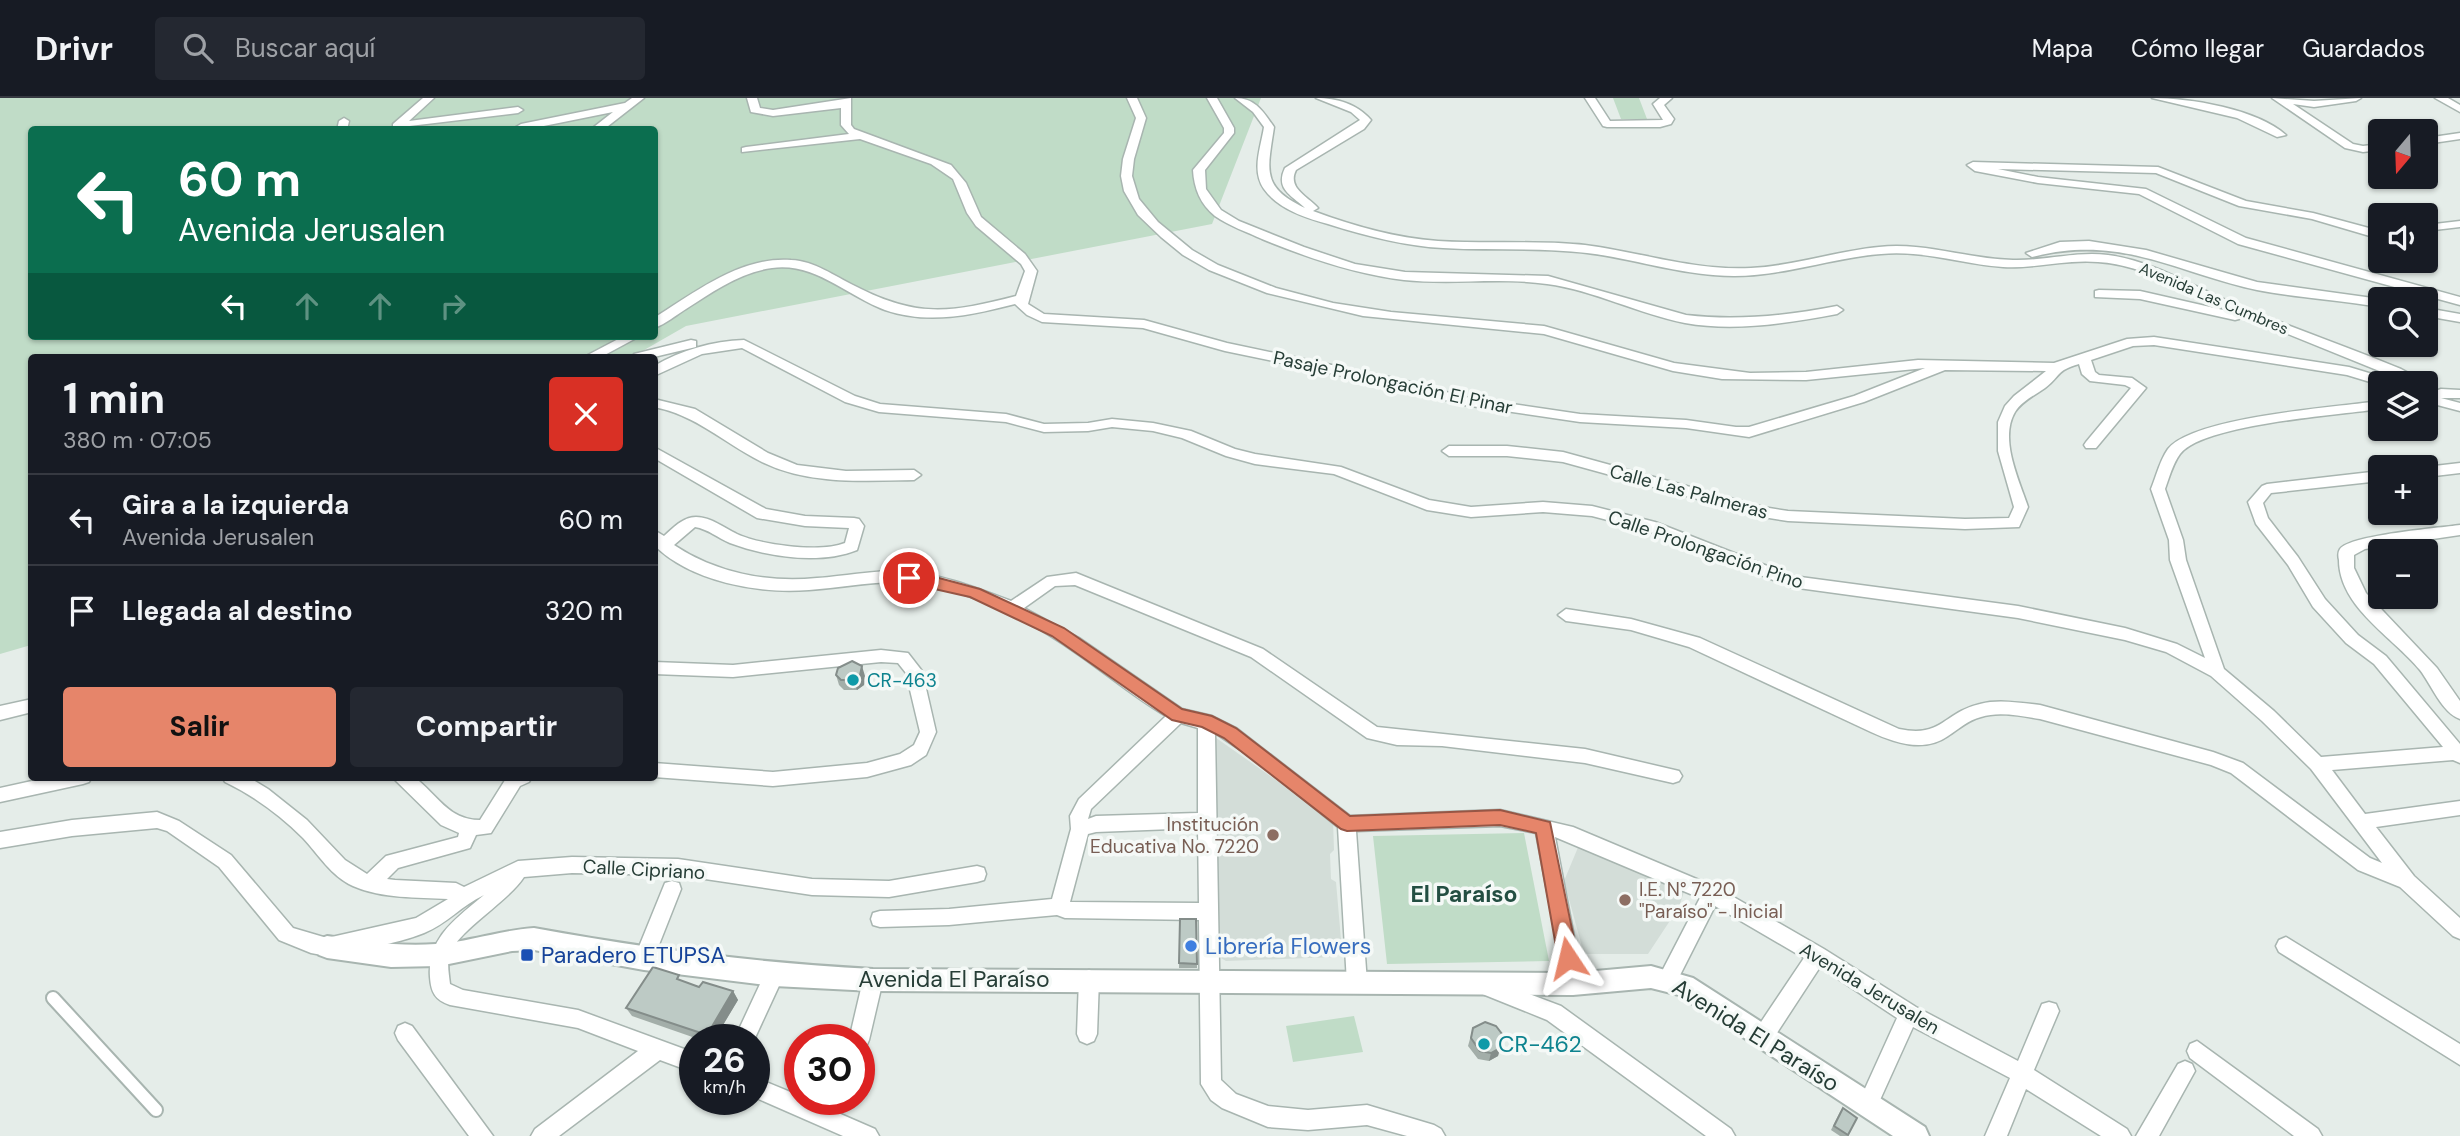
<!DOCTYPE html>
<html lang="es">
<head>
<meta charset="utf-8">
<style>
  body { margin:0; font-family:"DM Sans",sans-serif; background:#242831; color:#f1f3f6; height:100vh; display:flex; flex-direction:column; font-size:26px; white-space:nowrap }
  * { box-sizing:border-box; margin:0 }
  p { font-size:23px; color:#9ea1a6 }
  .icon { flex:none; width:38px; height:38px; fill:none; stroke:currentColor; stroke-width:2; stroke-linecap:round; stroke-linejoin:round }
  .map { position:relative; flex:1; overflow:hidden }
  .drawer { position:absolute; left:28px; top:256px; width:630px; height:427px; display:flex; flex-direction:column; background:#171b24; border-radius:7px; box-shadow:0 2px 5px #0004 }
  .drawer>* { flex:none }
  .hud { position:absolute; left:28px; top:28px; width:630px; height:214px; border-radius:7px; box-shadow:0 2px 5px #0004; background:#0b6e4f; color:#fff; overflow:hidden }
  .needle { width:46px; rotate:199deg }
  .fabs { position:absolute; left:2368px; top:21px; display:grid; gap:14px }
  .fabs a { display:grid; place-items:center; width:70px; height:70px; border-radius:7px; background:#171b24; box-shadow:0 2px 5px #0004; font-size:35px }
  .speed { position:absolute; left:679px; top:926px; display:flex; gap:14px; font-size:35px; font-weight:700; text-align:center }
  .speed>* { display:grid; place-content:center; width:91px; height:91px; border-radius:50%; background:#171b24; box-shadow:0 2px 5px #0004; line-height:1 }
  .speed small { font-size:18px; font-weight:400 }
  .speed .limit { border:10px solid #d22; background:#fff; color:#111 }
  .pin { position:absolute; display:grid; place-items:center; width:60px; height:60px; color:#fff; margin:-30px; border:4px solid #fff; border-radius:50%; box-shadow:0 2px 7px #0007 }
  .me { position:absolute; width:77px; margin:-38px; rotate:350deg; stroke-linejoin:round; filter:drop-shadow(0 0 5px #0008) }
  .turn { display:flex; align-items:center; gap:24px; height:147px; padding:0 35px; font-size:32px }
  .turn .icon { width:91px; height:91px; stroke-width:2.5 }
  .turn b { display:block; font-size:49px; line-height:60px }
  .lanes { display:flex; align-items:center; height:66px; padding:0 35px; background:#0003; justify-content:center; gap:35px; direction:ltr }
  .lanes .off { opacity:.35 }
  .round { display:grid; place-items:center; flex:none; width:74px; height:74px; border-radius:7px; background:#242831 }
  .summary { display:flex; align-items:center; justify-content:space-between; height:119px; padding:0 35px }
  h1 { font-size:42px; font-weight:700; line-height:52px }
  .action { display:flex; gap:14px; margin-top:auto; padding:14px 35px }
  .action a { flex:1; height:80px; border-radius:7px; background:#e6856a; color:#111; font-size:28px; font-weight:700; line-height:80px; text-align:center }
  .action a+a { background:#242831; color:#f1f3f6 }
  ul { padding:0; list-style:none }
  li { display:flex; align-items:center; gap:21px; height:91px; padding:0 35px; border-top:2px solid #363941 }
  li div { flex:1 }
  li b { display:block; font-size:26px }
  li em { font-style:normal }
  header { display:flex; align-items:center; gap:42px; box-sizing:border-box; height:98px; padding:0 35px; background:#171b24; border-bottom:2px solid #363941 }
  header strong { font-size:33px }
  nav { display:flex; gap:38px; margin-inline-start:auto; font-size:24px }
  .search { width:490px; height:63px; background:#242831; display:flex; align-items:center; gap:18px; box-sizing:border-box; padding:0 24px; border-radius:7px; color:#9ea1a6; font-size:26px }
  .map>svg:first-child { display:block }
  .built { fill:#d3ddd8 }
  .green { fill:#c0dcc7; fill-rule:evenodd }
  .lines { fill:none; stroke-linecap:round; stroke-linejoin:round }
  .pedestrian-casing { stroke:#a8b5b0; stroke-width:16 }
  .minor-casing { stroke:#a8b5b0; stroke-width:3 }
  .tertiary-casing { stroke:#a8b5b0; stroke-width:4 }
  .pedestrian { stroke:#fff; stroke-width:12 }
  .minor { fill:#fff; fill-rule:evenodd }
  .tertiary { fill:#fff; fill-rule:evenodd }
  .wall { fill:#a3aea9 }
  .shaded-wall { fill:#848d8a }
  .building { fill:#bdcac5; stroke:#848d8a; stroke-width:2 }
  .route { fill:#e6856a; stroke:#965645; stroke-width:2 }
  .culture-dot { fill:#0f9aa8; stroke:#f5f9f7; stroke-width:2.5 }
  .education-dot { fill:#8d6e63; stroke:#f5f9f7; stroke-width:2.5 }
  .shop-dot { fill:#3f7fe0; stroke:#f5f9f7; stroke-width:2.5 }
  .transit-dot { fill:#1a4fb4; stroke:#f5f9f7; stroke-width:2.5 }
  .labels { text-anchor:middle; stroke-width:7; stroke-linejoin:round; paint-order:stroke }
  .far-street-label { font-size:16px; fill:#263d36; stroke:#f5f9f7 }
  .street-label { font-size:19px; fill:#263d36; stroke:#f5f9f7 }
  .culture-label { font-size:19px; fill:#0d838f; stroke:#f5f9f7; text-anchor:start }
  .education-label { font-size:19px; fill:#785e54; stroke:#f5f9f7; text-anchor:end }
  .quarter-label { font-size:23px; font-weight:bold; fill:#234e42; stroke:#f5f9f7 }
  .near-shop-label { font-size:23px; fill:#366cbe; stroke:#f5f9f7; text-anchor:start }
  .near-transit-label { font-size:23px; fill:#164399; stroke:#f5f9f7; text-anchor:start }
  .near-street-label { font-size:23px; fill:#263d36; stroke:#f5f9f7 }
  .near-culture-label { font-size:23px; fill:#0d838f; stroke:#f5f9f7; text-anchor:start }
</style>
</head>
<body>
<header>
<strong>Drivr</strong>
<div class="search"><svg class="icon" aria-label="search" viewBox="0 0 24 24"><circle cx="10" cy="10" r="6"/><path d="M15 15l6 6"/></svg>Buscar aquí</div>
<nav><a>Mapa</a><a>Cómo llegar</a><a>Guardados</a></nav>
</header>
<div class="map">
<svg width="2460" height="1038" viewBox="0 0 2460 1038">
  <rect width="100%" height="100%" fill="#e5ede9"/>
  <path class="built" d="M1209,635L1333,722L1334,752L1330,756L1331,781L1336,784L1342,853L1336,859L1226,863L1214,856Z
    M1579,747L1684,794L1679,809L1648,856H1584L1564,783Z"/>
  <path class="green" d="M0,0H1261L1212,126L686,228L632,259H32L31,547L0,556ZM32,32H654V238H32Z
    M1613,0H1639L1647,21H1621Z
    M1524,735L1549,863L1387,866L1373,738Z
    M1354,918L1363,954L1293,964L1286,928Z"/>
  <g class="lines">
    <defs>
      <path id="pedestrian" d="M53,900L156,1012"/>
      <path id="minor" d="M423,0H434L409,23L518,9L523,12L518,15L393,30V26Z
        M632,0H644L603,32H590L613,14L524,32L516,29L521,26L625,5Z
        M747,0H757L760,10L773,12L851,0V27L854,31L951,67L966,85L981,119L1025,156L1037,173L1028,206L1044,216L1144,222L1227,245L1403,282L1464,299L1580,316L1686,322L1736,329H1749L1854,298L1925,270L1806,282L1722,281L1673,273L1544,236L1363,218L1267,195L1209,172L1183,157L1161,139L1138,117L1124,93L1121,78L1123,61L1136,20L1127,0H1137L1146,20L1134,61L1132,78L1139,101L1158,124L1192,152L1218,167L1276,190L1333,205L1391,214L1544,228L1674,265L1750,275L1806,274L1918,262L2054,265L2127,241L2154,239L2349,269L2392,282L2394,285L2380,287L2347,277L2154,247L2133,248L2091,262L2095,274L2099,277L2132,280L2146,290L2096,350H2086L2084,347L2086,344L2131,290L2125,287L2090,283L2082,276L2079,266C2055,273 2062,277 2045,290C2035,297 2022,303 2015,314C1999,341 2019,382 2028,409L2019,429L1965,431L1788,423L1763,419L1563,364L1507,358H1449L1442,353L1449,348H1507L1563,354L1763,409L1788,413L1965,421L2009,420L2014,409L1998,353V324L2005,308L2014,298L2046,273L1945,272L1864,304L1749,339L1686,330L1580,324L1464,307L1402,290L1225,253L1143,230L1042,224L1027,217L1015,206C972,217 929,227 885,212C847,198 815,164 772,170C741,174 712,194 686,211C676,217 666,226 654,230V220C694,195 741,158 791,162C815,163 834,178 855,188C917,220 950,215 1016,198L1025,173L1021,166L976,128L967,115L953,81L931,66L860,41L742,54V50L746,49L849,36L841,27V10L773,18L751,14Z
        M1207,0H1217L1234,30V35L1205,72L1206,91L1221,112L1239,123L1304,149L1355,166L1405,174L1548,178L1686,217C1737,223 1786,218 1837,208L1843,212L1837,216C1788,225 1735,234 1685,225C1639,216 1593,192 1547,186C1500,179 1451,187 1404,182C1355,176 1308,160 1262,141C1247,134 1229,128 1215,118C1200,106 1194,90 1193,72L1224,35V30Z
        M1235,0C1255,0 1263,13 1274,29C1268,71 1260,89 1305,110C1291,97 1275,91 1285,70L1360,22L1351,14L1316,0C1337,0 1357,6 1371,22L1364,31L1296,72C1287,90 1307,98 1318,110L1313,113C1353,128 1396,140 1438,143C1487,146 1536,142 1585,147C1640,154 1694,173 1751,170C1795,168 1836,153 1879,149C1925,144 1967,161 2013,162C2045,163 2076,153 2108,157C2153,163 2192,188 2233,205C2289,229 2346,248 2401,271L2427,285H2409L2241,217L2239,221L2235,222L2140,201L2095,199V193L2099,192L2140,193L2232,214C2188,196 2147,167 2098,164C2066,161 2035,171 2003,169C1961,166 1923,152 1881,156C1831,160 1784,178 1734,178C1684,178 1636,161 1587,155C1539,149 1491,153 1443,150C1404,148 1366,138 1328,126C1306,120 1278,111 1264,91C1251,72 1261,49 1264,29L1253,14Z
        M1585,0H1595L1610,23L1663,22L1653,6L1660,0H1672L1664,7L1674,21L1671,26L1660,29H1607L1603,28Z
        M2152,0C2190,0 2257,11 2286,37L2277,39L2237,20Z
        M2272,0L2314,3L2361,0L2356,3L2314,9L2293,6L2353,46L2363,48L2380,46V52L2363,54L2345,50Z
        M2435,0H2448L2460,7V14Z
        M344,20L349,23L347,32H337L339,23Z
        M2460,35V41L2426,46V40Z
        M1973,64L2158,69L2246,103L2313,115L2380,133V141L2312,121L2239,108L2156,75L1998,71L2038,79L2146,91L2246,140L2460,199V207L2238,146L2139,96L2038,85L1975,73L1967,67Z
        M2460,123V129L2426,133V127Z
        M2089,143L2146,152L2257,184L2380,201V209C2339,202 2298,200 2257,192C2174,174 2121,136 2032,159L2026,155L2060,144Z
        M2426,210L2460,216V224L2426,218Z
        M624,238H640L601,259H584Z
        M691,242L696,243V249L654,259H632L634,256Z
        M744,242L855,298L880,306L1006,316L1044,326L1088,325L1112,321L1153,325L1191,333L1235,351L1255,356L1341,369L1429,402L1471,409L1543,404L1592,408L1655,424L1793,478L2018,508L2125,530L2177,546L2205,560L2170,462L2169,442L2151,391C2156,379 2160,362 2168,351C2193,319 2336,309 2380,303V311C2339,317 2203,326 2180,356C2173,365 2169,380 2165,391L2183,442L2186,462L2224,571L2274,613L2321,659L2443,649L2374,566L2346,545L2313,509L2288,467L2256,426L2248,404L2262,388L2267,386L2380,373V383L2271,395L2263,405L2268,420L2298,459L2325,501L2358,537L2386,558L2460,646V665L2453,662L2332,672L2365,716L2460,703V717L2376,729L2414,778L2460,820V841L2453,838L2400,789L2358,772L2231,675L2211,667L2040,621C2021,618 1999,613 1981,619C1968,622 1959,631 1948,638C1924,655 1895,645 1871,634L1689,549L1631,532L1566,523L1558,517L1566,511L1631,521L1700,540L1899,631C1943,640 1942,615 1980,606C1999,601 2020,605 2040,607L2213,654L2243,665L2370,760L2382,765L2311,671L2262,623L2211,578L2166,554L2125,542L2018,520L1791,489L1646,432L1592,418L1543,414L1471,419L1427,412L1334,376L1255,366L1226,358L1182,340L1153,333L1112,329L1088,333L1044,334L1006,324L879,314L845,304L742,250L702,256L654,278V268C682,252 712,243 744,242Z
        M2441,291L2460,292V300H2441L2460,305V313L2426,304V296Z
        M654,301L695,311L768,355L797,367L846,373L914,372L921,377L914,382C861,383 808,387 760,363C723,344 696,317 654,309Z
        M654,349L766,411L805,418L854,420L859,421L864,428L857,452C820,467 767,459 730,445C718,440 708,431 695,429L674,447C716,475 767,485 817,480C844,478 870,473 897,473C936,474 975,489 1011,503L1047,479L1076,475L1263,551L1377,629L1585,651L1679,673L1682,678L1679,683L1673,685L1585,665L1442,648L1397,647L1367,640L1251,559L1075,487L1055,488L1024,510L1079,540L1182,611L1212,618L1236,630L1350,718L1500,712L1573,729L1718,790L1824,851L1916,909L2018,963L2042,906L2049,904L2056,906L2059,913L2034,972L2127,1031L2131,1038H2101L2026,991L2007,1038H1985L2010,980L1913,929L1875,1013L1868,1016L1861,1013L1858,1006L1897,920L1820,869L1769,947L1762,950L1755,947L1752,940L1755,933L1804,860L1715,808L1675,887L1668,890L1661,887L1658,881L1700,800L1555,739L1583,886L1580,892L1573,895L1566,892L1536,735L1500,728L1356,733L1367,885L1364,891L1357,894L1350,891L1347,885L1338,729L1254,661L1215,635L1221,982L1236,996L1268,1008L1308,1012L1367,1007L1434,1027L1441,1031L1445,1038H1407L1367,1027L1308,1032L1268,1029L1222,1010L1211,1002L1201,986L1199,822L1065,820L1057,817L949,827L880,829L873,827L871,821L873,815L880,813L949,811L1052,801L1071,731L1070,718L1079,701L1166,618C1135,600 1108,577 1079,557C1030,522 970,491 909,485C876,482 842,490 809,492C759,496 691,484 654,447V432L664,438C673,430 683,419 696,419C711,419 724,430 737,436C761,447 821,455 845,445L849,430L805,428L757,420L654,360ZM1181,625L1198,630V715L1096,718L1088,721L1091,711ZM1198,730L1199,805L1070,804L1088,736L1096,734Z
        M2460,365V375L2426,379V369Z
        M2460,427V437L2365,451L2354,457V470L2366,495L2437,570L2460,603V621C2442,615 2431,586 2420,572C2393,539 2339,509 2339,462C2338,458 2338,454 2340,451C2350,437 2439,430 2460,427Z
        M881,552L908,555L922,573L936,634L926,657L911,667L867,679L773,688L654,679V665L773,674L867,665L900,656L914,647L920,634L906,575L898,565L881,564L733,579L654,576V564L733,567Z
        M32,601V614L0,622V608Z
        M50,679H92L89,684L83,686L0,704V690Z
        M222,679H248L268,691L307,722L345,762L367,776L386,758L458,739L459,735L441,727L392,679H414C437,696 448,722 480,722L507,679H532L529,684L520,688L491,735L476,737L470,750L398,770L387,781L395,782L456,785L464,789L518,763L572,759L678,761L812,781L889,783L977,768L984,770L986,776L984,782L977,784L889,799L812,797L678,777L572,775L524,779C507,805 455,834 449,858C447,867 449,877 450,886L463,892L578,912L695,955V975L660,962L559,1038H531L535,1031L638,953L578,930L450,907C435,902 431,894 430,879C427,839 457,820 484,797C462,807 447,826 424,835C394,847 358,851 327,858L311,855L279,842L219,769L167,733L157,730L72,738L0,750V734L72,722L157,714L179,723L231,757L293,830L327,840L416,820L448,801C416,799 383,801 353,788C331,778 319,757 303,740C280,717 254,698 225,684Z
        M672,783L679,785L681,791L651,867L644,870L637,867L634,861L665,785Z
        M2286,839L2460,946V967L2279,854L2276,848L2279,842Z
        M774,868L781,871L784,877L754,942H734L767,871Z
        M1089,872L1096,875L1099,881L1097,936L1094,943L1087,946L1080,943L1077,936L1079,881L1082,875Z
        M873,873L880,876L883,882L869,942L866,949L859,951V942H849L863,882L866,876Z
        M1487,880L1561,908L1731,1031L1735,1038H1706L1547,922L1480,895L1477,889L1480,883Z
        M405,925L412,928L493,1038H469L398,942L395,935L398,928Z
        M2197,943L2318,1031L2322,1038H2294L2190,960L2187,953L2190,946Z
        M2185,963L2192,966L2195,973L2159,1038H2136L2178,966Z
        M754,979L800,998V1001H806L875,1031L879,1038H843L754,999Z"/>
      <path id="tertiary" d="M534,830C648,851 758,865 873,871L1573,875L1651,868L1693,880L1925,1029L1929,1038H1893L1679,897L1651,890L1573,897L873,893L774,888L644,872L534,852L512,853L439,868L391,869L327,860L319,857L315,849L319,841L327,838C364,843 399,849 436,846C469,844 501,832 534,830Z"/>
    </defs>
    <use href="#pedestrian" class="pedestrian-casing"/>
    <use href="#minor" class="minor-casing"/>
    <use href="#tertiary" class="tertiary-casing"/>
    <use href="#pedestrian" class="pedestrian"/>
    <use href="#minor" class="minor"/>
    <use href="#tertiary" class="tertiary"/>
  </g>
  <path class="wall" d="M836,577L865,578L864,587L857,592H844L839,587Z
    M1180,821H1196L1197,870H1179Z
    M683,883L699,889L733,893L738,902L714,942H701L632,918L626,910Z
    M1473,930L1500,950L1498,958L1489,963L1478,961L1468,948Z
    M1843,1010L1857,1020L1847,1038H1840L1831,1032L1840,1014Z"/>
  <path class="shaded-wall" d="M862,568L865,578L864,587L857,592L853,582Z
    M733,893L738,902L714,942H710L707,937Z
    M1500,950L1498,958L1489,963L1491,955Z"/>
  <path class="building" d="M852,563L862,568L860,577L853,582H841L836,577L838,570Z
    M1180,821H1196L1197,866L1179,865Z
    M653,869L679,877L677,881L699,889L703,884L733,893L707,937L626,910Z
    M1485,924L1496,928L1502,936L1500,950L1491,955L1480,953L1471,940L1473,930Z
    M1843,1010L1857,1020L1848,1037L1834,1028Z"/>
  <path class="route" d="M909,474L924,476L980,491L1064,530L1182,611L1212,618L1236,630L1350,718L1500,712L1550,724L1578,860L1575,866L1568,868L1561,866L1558,860L1536,735L1500,727L1347,733L1341,731L1224,640L1202,629L1172,622L1052,538L970,499L903,484L901,480Z"/>
  <g class="culture-dot">
    <circle cx="853" cy="582" r="7"/>
    <circle cx="1484" cy="946" r="7"/>
  </g>
  <g class="education-dot">
    <circle cx="1273" cy="737" r="7"/>
    <circle cx="1625" cy="802" r="7"/>
  </g>
  <circle class="shop-dot" cx="1191" cy="848" r="7"/>
  <rect class="transit-dot" x="520" y="850" width="14" height="14" rx="3.5"/>
  <g class="labels">
    <g class="far-street-label">
      <text transform="translate(2214 200) rotate(23)" y="6">Avenida Las Cumbres</text>
    </g>
    <g class="street-label">
      <text transform="translate(1393 284) rotate(12)" y="7">Pasaje Prolongación El Pinar</text>
      <text transform="translate(1689 393) rotate(15)" y="7">Calle Las Palmeras</text>
      <text transform="translate(1706 451) rotate(19)" y="7">Calle Prolongación Pino</text>
      <text transform="translate(644 771) rotate(3)" y="7">Calle Cipriano</text>
      <text transform="translate(1870 890) rotate(31)" y="7">Avenida Jerusalen</text>
    </g>
    <g class="culture-label">
      <text x="867" y="589">CR-463</text>
    </g>
    <g class="education-label">
      <text x="1259" y="733">Institución<tspan x="1259" dy="22">Educativa No. 7220</tspan></text>
      <text x="1639" y="798" text-anchor="start">I.E. N° 7220<tspan x="1639" dy="22">"Paraíso" - Inicial</tspan></text>
    </g>
    <g class="quarter-label">
      <text x="1464" y="804">El Paraíso</text>
    </g>
    <g class="near-shop-label">
      <text x="1205" y="856">Librería Flowers</text>
    </g>
    <g class="near-transit-label">
      <text x="541" y="865">Paradero ETUPSA</text>
    </g>
    <g class="near-street-label">
      <text x="954" y="889">Avenida El Paraíso</text>
      <text transform="translate(1756 937) rotate(32)" y="8">Avenida El Paraíso</text>
    </g>
    <g class="near-culture-label">
      <text x="1498" y="954">CR-462</text>
    </g>
  </g>
</svg>
<div class="fabs">
<a><svg class="needle" viewBox="-14 -14 28 28"><path d="M0-13l5 13h-10z" fill="#e53935"/><path d="M0 13l5-13h-10z" fill="#9ea1a6"/></svg></a>
<a><svg class="icon" aria-label="sound" viewBox="0 0 24 24"><path d="M4 9h4l5-4v14l-5-4H4zM17 9q2 3 0 6"/></svg></a>
<a><svg class="icon" aria-label="search" viewBox="0 0 24 24"><circle cx="10" cy="10" r="6"/><path d="M15 15l6 6"/></svg></a>
<a><svg class="icon" aria-label="layers" viewBox="0 0 24 24"><path d="M12 4l9 5-9 5-9-5zM3 14l9 5 9-5"/></svg></a>
<a>+</a>
<a>−</a>
</div>
<div class="speed"><div>26<small>km/h</small></div><div class="limit">30</div></div>
<div class="pin" style="left:909px;top:480px;background:#d93025"><svg class="icon" aria-label="arrive" viewBox="0 0 24 24"><path d="M6 21V4h12l-3 4 3 4H6"/></svg></div>
<svg class="me" style="left:1568px;top:860px" viewBox="-20 -20 40 40"><path d="M0-17L14 15 0 8-14 15z" fill="#e6856a" stroke="#fff" stroke-width="4"/></svg>
<div class="hud">
<div class="turn"><svg class="icon" aria-label="left" viewBox="0 0 24 24"><path d="M17 20v-9H6M10 6l-5 5 5 5"/></svg><div><b>60 m</b>Avenida Jerusalen</div></div>
<div class="lanes"><svg class="icon" aria-label="left" viewBox="0 0 24 24"><path d="M17 20v-9H6M10 6l-5 5 5 5"/></svg><svg class="icon off" aria-label="ahead" viewBox="0 0 24 24"><path d="M12 20V5M6 11l6-6 6 6"/></svg><svg class="icon off" aria-label="ahead" viewBox="0 0 24 24"><path d="M12 20V5M6 11l6-6 6 6"/></svg><svg class="icon off" aria-label="right" viewBox="0 0 24 24"><path d="M7 20v-9h11M14 6l5 5-5 5"/></svg></div>
</div>
<section class="drawer">
<div class="summary"><div><h1>1 min</h1><p>380 m · 07:05</p></div><a class="round" style="background:#d93025;color:#fff"><svg class="icon" aria-label="close" viewBox="0 0 24 24"><path d="M6 6l12 12M18 6L6 18"/></svg></a></div>
<ul>
<li><svg class="icon" aria-label="left" viewBox="0 0 24 24"><path d="M17 20v-9H6M10 6l-5 5 5 5"/></svg><div><b>Gira a la izquierda</b><p>Avenida Jerusalen</p></div><em>60 m</em></li>
<li><svg class="icon" aria-label="arrive" viewBox="0 0 24 24"><path d="M6 21V4h12l-3 4 3 4H6"/></svg><div><b>Llegada al destino</b></div><em>320 m</em></li>
</ul>
<div class="action"><a>Salir</a><a>Compartir</a></div>
</section>
</div>
</body>
</html>
